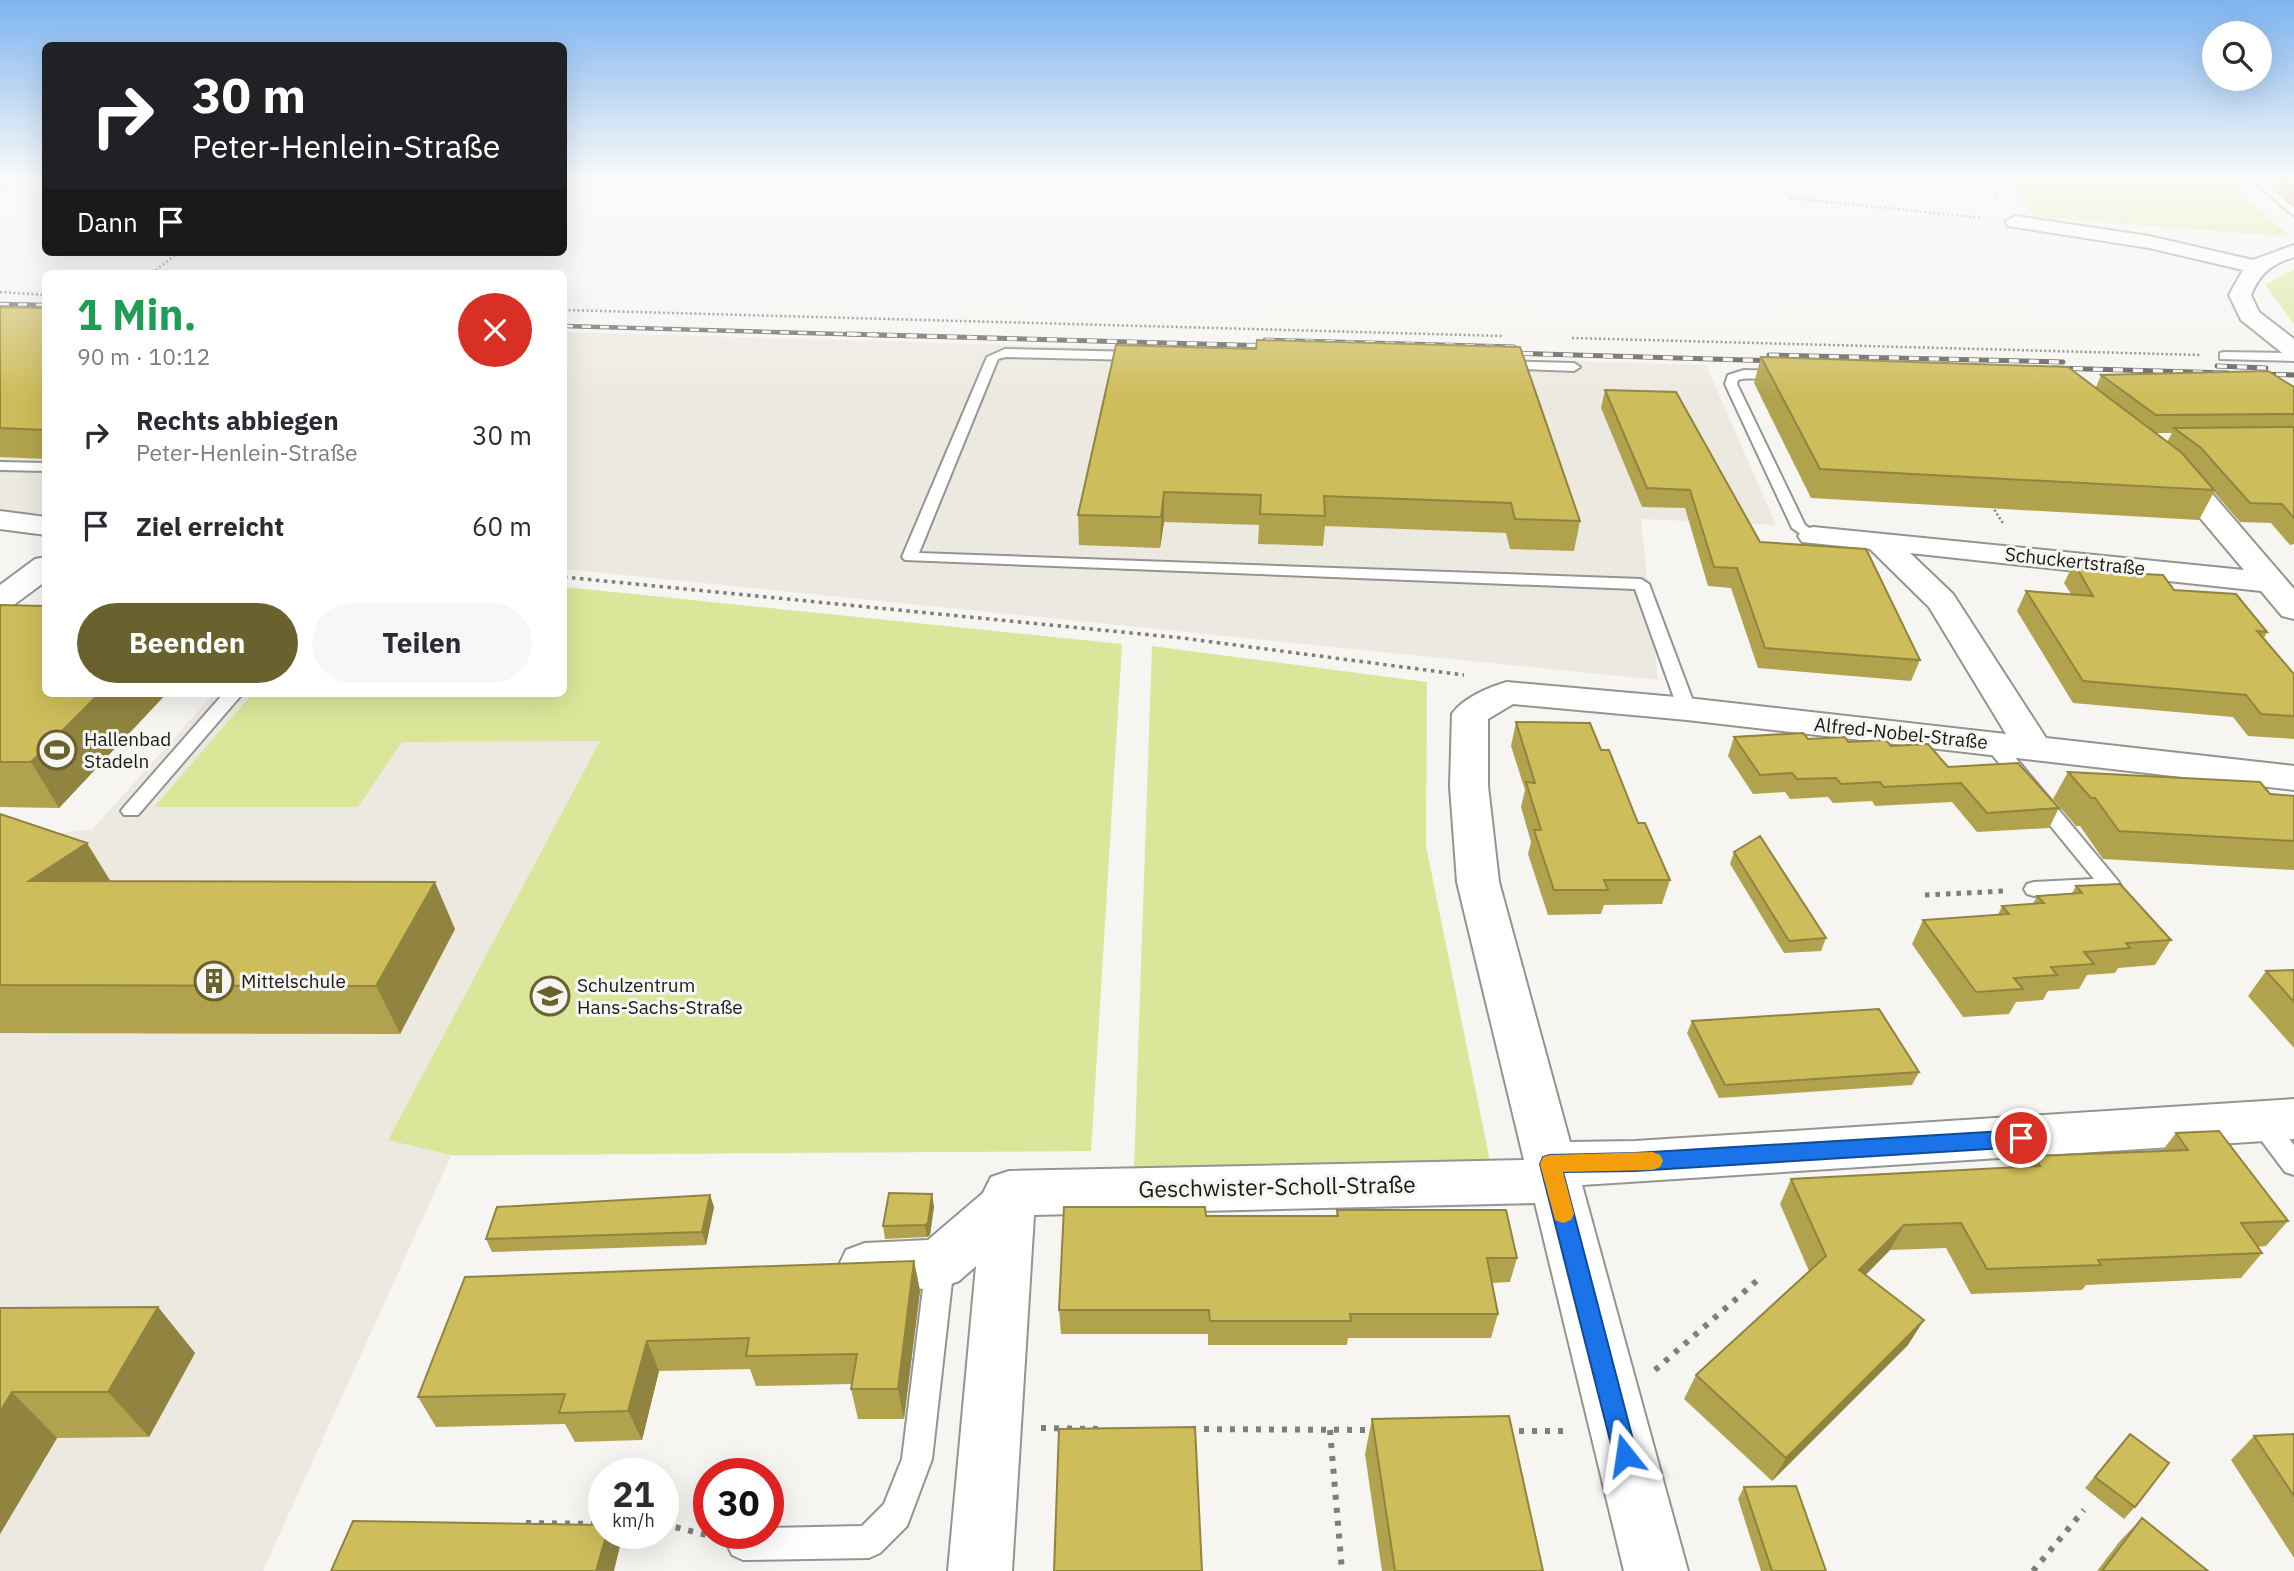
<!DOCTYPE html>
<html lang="de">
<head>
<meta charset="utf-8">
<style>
  body { margin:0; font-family:"IBM Plex Sans",sans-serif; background:#f7f7f7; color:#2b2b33; height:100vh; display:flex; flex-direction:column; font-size:26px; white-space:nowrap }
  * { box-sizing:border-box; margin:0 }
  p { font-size:23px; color:#7c7c81 }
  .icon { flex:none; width:38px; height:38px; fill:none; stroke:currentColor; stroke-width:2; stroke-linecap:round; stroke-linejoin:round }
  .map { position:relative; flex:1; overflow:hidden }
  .side { position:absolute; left:42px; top:270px; width:525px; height:427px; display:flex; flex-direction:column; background:#fff; border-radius:10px; box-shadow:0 7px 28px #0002 }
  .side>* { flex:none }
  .top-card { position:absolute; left:42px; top:42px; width:525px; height:214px; border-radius:10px; box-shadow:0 7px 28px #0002; background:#202124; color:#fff; overflow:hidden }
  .tools { position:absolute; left:2202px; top:21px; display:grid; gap:14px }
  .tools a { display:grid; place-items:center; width:70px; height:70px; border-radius:50%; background:#fff; box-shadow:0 7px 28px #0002; font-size:35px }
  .speed { position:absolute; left:588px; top:1458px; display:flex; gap:14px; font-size:35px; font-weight:700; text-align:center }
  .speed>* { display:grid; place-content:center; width:91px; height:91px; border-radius:50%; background:#fff; box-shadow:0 7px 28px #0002; line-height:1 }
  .speed small { font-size:18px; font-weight:400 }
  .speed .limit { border:10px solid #d22; background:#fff; color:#111 }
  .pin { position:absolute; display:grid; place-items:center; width:60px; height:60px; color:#fff; margin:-30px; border:4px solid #fff; border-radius:50%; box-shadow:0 2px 7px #0007 }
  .me { position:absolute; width:77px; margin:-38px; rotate:345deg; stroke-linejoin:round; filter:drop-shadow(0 0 5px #0008) }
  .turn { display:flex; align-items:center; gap:24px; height:147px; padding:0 35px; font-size:32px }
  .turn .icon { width:91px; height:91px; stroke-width:2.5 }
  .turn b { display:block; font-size:49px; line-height:60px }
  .then { display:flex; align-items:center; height:66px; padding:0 35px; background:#0003; gap:14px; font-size:26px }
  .round { display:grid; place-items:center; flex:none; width:74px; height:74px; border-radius:37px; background:#f7f7f7 }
  .headline { display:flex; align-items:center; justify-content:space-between; height:119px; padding:0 35px }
  h1 { font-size:42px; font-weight:700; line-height:52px; color:#1e9e55 }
  .action { display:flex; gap:14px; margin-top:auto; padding:14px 35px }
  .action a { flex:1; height:80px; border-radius:42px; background:#69622e; color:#fff; font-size:28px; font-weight:700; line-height:80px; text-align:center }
  .action a+a { background:#f7f7f7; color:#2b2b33 }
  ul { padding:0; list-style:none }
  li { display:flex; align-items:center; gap:21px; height:91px; padding:0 35px }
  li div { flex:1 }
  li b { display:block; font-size:26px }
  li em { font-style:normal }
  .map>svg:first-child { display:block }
  .built { fill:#eceae0 }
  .green { fill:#dae79a }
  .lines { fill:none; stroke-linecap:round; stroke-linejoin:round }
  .lane-casing { stroke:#949491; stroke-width:4 }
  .street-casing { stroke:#949491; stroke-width:4 }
  .path-far3 { stroke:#7f7e7c; stroke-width:2.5; stroke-dasharray:2 2.5; stroke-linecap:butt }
  .path-far2 { stroke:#7f7e7c; stroke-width:3.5; stroke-dasharray:3.5 4.5; stroke-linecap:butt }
  .path-far1 { stroke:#7f7e7c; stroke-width:5; stroke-dasharray:4.5 6; stroke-linecap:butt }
  .path { stroke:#7f7e7c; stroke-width:6; stroke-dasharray:5 8; stroke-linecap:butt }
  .lane { fill:#fff; fill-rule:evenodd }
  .street { fill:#fff; fill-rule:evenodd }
  .rail-far1-casing { stroke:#626160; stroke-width:4.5 }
  .rail-casing { stroke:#626160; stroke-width:5 }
  .rail-far1 { stroke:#f6f5f2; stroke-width:2.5; stroke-dasharray:9; stroke-linecap:butt }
  .rail { stroke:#f6f5f2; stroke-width:3.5; stroke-dasharray:10; stroke-linecap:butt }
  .wall { fill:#b1a34e; fill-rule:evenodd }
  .shaded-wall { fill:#908440 }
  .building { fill:#cebd5b; stroke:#908440; stroke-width:2 }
  .route { fill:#1a73e8; stroke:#114b97; stroke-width:2 }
  .slow { fill:#f59e0b }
  .labels { text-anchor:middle; stroke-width:6; stroke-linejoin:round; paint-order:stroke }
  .street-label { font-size:19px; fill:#1a1918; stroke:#f6f5f2 }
  .poi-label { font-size:19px; fill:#1a1918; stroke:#f6f5f2; text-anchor:start }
  .near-street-label { font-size:23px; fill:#1a1918; stroke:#f6f5f2 }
</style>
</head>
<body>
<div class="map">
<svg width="2294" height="1571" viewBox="0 0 2294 1571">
  <rect width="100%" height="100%" fill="#f6f5f2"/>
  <path class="built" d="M0,316L45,317V517L0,512Z
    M564,332L1706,365L1776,525L1641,519L1658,680L564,569Z
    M564,587L1122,644L1091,1151L451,1156L263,1571H0V841L93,829L214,693H564Z"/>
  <path class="green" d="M2006,178H2226L2290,237L2033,217Z
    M2294,269V324L2265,285Z
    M564,587L1122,644L1091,1151L451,1155L388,1140L600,741L402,742L358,807H154L253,693H564Z
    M1152,646L1427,682L1426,846L1491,1166L1134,1169Z"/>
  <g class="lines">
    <defs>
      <path id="lane" d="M2250,178H2259L2294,208V216Z
        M1005,349L1138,352L1144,356L1138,360L1006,357L998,359L919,553L1641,579L1649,584L1696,709L1687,714L1678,709L1635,589L905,560L902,557L987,357Z
        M2224,352L2294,353V361L2220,359V353Z
        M1500,361L1574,363L1580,367L1574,371L1496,368V362Z
        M1744,370L1780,371L1786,375C1774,384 1753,375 1738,380L1737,384L1805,525L1821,536L1818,539H1808L1792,528L1725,384L1728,375Z
        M0,462L46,463V471L0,470Z
        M224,693H243L138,815H124L121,811L124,807Z
        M1992,736L1999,738L2118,881L2121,886L2118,891L2034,896L2027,894L2024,889L2027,884L2034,882L2094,879L1985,746L1983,742L1985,738Z
        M2261,1111L2270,1114L2294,1145V1175L2285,1172L2252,1128L2249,1121L2252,1114Z
        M940,1252L950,1255L954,1264L932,1459L907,1526L880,1553L869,1558L743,1560L732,1555L727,1544L732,1533H768V1528L862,1526L884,1504L902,1459L926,1264L930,1255Z"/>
      <path id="street" d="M2015,216L2149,236L2253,260L2294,245V257C2272,264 2260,273 2251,295L2259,312L2294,339V358L2286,356L2241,320L2229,295L2243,270L2149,248L2008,226L2005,222Z
        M2172,460L2190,468L2294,589V619L2282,616L2261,591L1910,553L1953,594L2046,738L2294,766V790L1687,720L1513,704L1488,719V786L1499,882L1570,1142L1635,1141L2294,1099V1139L1582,1185L1688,1571H1624L1535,1203L1034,1215L1012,1571H948L976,1266L959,1281L940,1288L865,1291L846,1284L838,1267L846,1250L865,1243L928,1240L983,1193L991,1177L1009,1171L1524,1160L1457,882L1450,786L1452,714C1463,698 1489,687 1507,682L1687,698L2006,734L1929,607L1870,549L1802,542L1798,536L1802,530L1813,527L2244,570L2158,468L2162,462Z
        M0,511L46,517V535L0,529Z
        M46,557V581L11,607L0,610V585L35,559Z"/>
    </defs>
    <use href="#lane" class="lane-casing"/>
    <use href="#street" class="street-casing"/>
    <path class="path-far3" d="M1987,178L1998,202
      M0,191L19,178
      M1790,198L1983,218
      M152,273L179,252
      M0,292L46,295
      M564,310L1504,336
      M1572,338L2200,355
      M1992,506L2004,525"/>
    <path class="path-far2" d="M564,577L1182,638L1464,675"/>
    <path class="path-far1" d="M1925,895L2005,891"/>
    <path class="path" d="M1655,1370L1760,1278
      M1041,1428L1102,1429
      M1191,1429L1375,1430
      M1330,1430L1342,1571
      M1506,1431H1568
      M526,1523L604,1524
      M663,1524L706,1535
      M2033,1571L2084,1510"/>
    <use href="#lane" class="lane"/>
    <use href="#street" class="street"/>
    <defs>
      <path id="rail-far1" d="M0,304L46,305
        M564,326L909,336"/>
      <path id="rail" d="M847,334L1276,346
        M1265,340L1514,347
        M1503,353L1780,361
        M1769,355L2063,362
        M2217,366L2266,368
        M2053,368L2228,373
        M2256,374L2294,375"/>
    </defs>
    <use href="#rail-far1" class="rail-far1-casing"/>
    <use href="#rail" class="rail-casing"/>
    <use href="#rail-far1" class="rail-far1"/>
    <use href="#rail" class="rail"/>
  </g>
  <path class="wall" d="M2262,178H2294V205Z
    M0,307L46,308V459L0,457Z
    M1116,345L1580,521L1574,551L1510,549L1506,533L1325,526L1323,546L1258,544L1259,525L1164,522L1160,548L1079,545L1078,515Z
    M1761,357L2096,387L2101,375L2294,387V544L2290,545L2271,523L2240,522L2214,492L2199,520L1811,498L1754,383ZM2156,433H2172L2167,442Z
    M1605,390L1760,542L1920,660L1911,681L1758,668L1731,588L1708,586L1685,508L1642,507L1601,408Z
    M2074,563L2143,574L2174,590L2267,632L2264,638L2294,674V739L2248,736L2233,717L2073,703L2017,611L2026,591L2071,594L2064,583Z
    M0,605L46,693H167L59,808L0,807Z
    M1516,722L1601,750L1638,823L1670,880L1662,904L1604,905L1601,914L1548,915L1528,854L1531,842L1521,807L1525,790L1511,746Z
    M1734,737L1848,742L1948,767L2059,808L2049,828L1977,832L1952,802L1875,806L1872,801L1833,803L1828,797L1790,799L1785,792L1753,794L1728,756Z
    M2068,772L2294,796V870L2103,859L2080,826H2076L2053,799Z
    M0,814L111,881L455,929L400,1034L0,1033Z
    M1734,852L1826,938L1821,951L1784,953L1730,864Z
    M2076,886L2171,940L2155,965L2118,968L2115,973L2087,975L2079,989L2048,991L2043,1000L2016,1002L2009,1014L1963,1017L1912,944L1923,920L1998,915L2002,906L2033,904L2037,896L2072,893Z
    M2294,970V1048L2248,996L2266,971Z
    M1692,1021L1919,1072L1912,1085L1719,1098L1687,1033Z
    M2176,1133L2288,1221L2266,1246L2258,1247L2262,1253L2241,1278L2086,1285L2082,1290L1971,1294L1946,1248L1890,1250L1865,1275L1908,1345L1772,1481L1684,1399L1696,1375L1809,1271L1780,1204L1791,1179L2027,1167L2034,1156L2162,1151Z
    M710,1195L714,1207L706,1245L492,1252L486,1239Z
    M934,1206L930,1235L927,1237L885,1239L883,1226Z
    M1337,1210L1517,1258L1510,1282L1492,1283L1498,1314L1491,1338H1348L1347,1345H1208V1334H1061L1059,1310L1206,1216H1336Z
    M914,1261L920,1291L904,1419H858L851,1389L852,1384L756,1386L750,1369L659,1371L642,1440L575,1442L565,1424L436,1427L418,1397Z
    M158,1307L195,1353L149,1437L57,1438L0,1534V1308Z
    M1372,1419L1543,1571H1382L1365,1454Z
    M2130,1434L2135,1507L2124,1519L2085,1488Z
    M2294,1434V1558L2231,1460L2254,1436Z
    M1744,1487L1826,1571H1761L1738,1499Z
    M2142,1518L2208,1571H2097L2120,1541Z"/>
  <path class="shaded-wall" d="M1164,492V522L1160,548L1161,517Z
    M100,693H167L59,808L31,762Z
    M87,843L116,890L29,881Z
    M435,882L455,929L400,1034L376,986Z
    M932,1194L934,1206L930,1235L927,1237L925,1225Z
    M710,1195L714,1207L706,1245L702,1232Z
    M1904,1225L1890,1250L1846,1295L1859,1270Z
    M914,1261L920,1291L904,1419L898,1389Z
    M158,1307L195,1353L149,1437L108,1392Z
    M1924,1320L1908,1345L1772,1481L1786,1458Z
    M647,1341L659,1371L642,1440L628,1411Z
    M12,1392L57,1438L0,1534V1412Z
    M607,1533H614L620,1546L614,1571H596Z"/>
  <path class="building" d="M0,307L46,308V430L0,428Z
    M1257,340L1520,347L1580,521L1515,519L1511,503L1324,496L1325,516L1260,514L1261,495L1164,492L1161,517L1078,515L1116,345L1256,349Z
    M1761,357L2068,367L2182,453L2214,490L1820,469Z
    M2268,371L2294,387V414L2156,415L2101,375Z
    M1605,390L1676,392L1760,542L1866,549L1920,660L1765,648L1737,568L1714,567L1690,490L1647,488Z
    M2294,427V518L2282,504L2250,503L2201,448L2174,428Z
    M2074,563L2140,569L2143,574L2163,575L2174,590L2236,594L2267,632L2257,631L2294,674V716L2261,714L2246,695L2083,681L2026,591L2093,596Z
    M0,605L46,606V693H100L31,762H0Z
    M1516,722L1590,723L1601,750H1609L1638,823H1645L1670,880H1604L1608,890H1554L1534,830H1541L1526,782L1535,783Z
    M1803,733L1808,739L1845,737L1848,742L1886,740L1891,746L1928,744L1948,767L2018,763L2059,808L1987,813L1961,783L1884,787L1880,782L1841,784L1836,778L1797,779L1792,773L1760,775L1734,737Z
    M2068,772L2260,782L2270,794L2294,796V841L2119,831L2095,798H2091Z
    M0,814L87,843L29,881L435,882L376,986L0,985Z
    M1760,836L1826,938L1789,941L1734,852Z
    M2120,884L2171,940L2126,943L2130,948L2084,952L2094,964L2051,967L2057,975L2014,978L2023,989L1976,992L1923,920L2009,914L2002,906L2044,903L2037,896L2082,893L2076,886Z
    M2294,970V1002L2266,971Z
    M1879,1009L1919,1072L1725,1085L1692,1021Z
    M2219,1131L2288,1221L2241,1223L2262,1253L2098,1260L2101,1265L1987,1269L1961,1223L1904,1225L1859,1270L1924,1320L1786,1458L1696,1375L1826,1256L1791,1179L2040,1166L2034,1156L2188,1150L2176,1133Z
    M889,1193L932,1194L928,1223L925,1225L883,1226Z
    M710,1195L702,1232L486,1239L497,1207Z
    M1064,1207H1205L1206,1216H1338L1337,1210H1506L1517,1258H1487L1498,1314H1350L1351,1321H1210L1209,1310H1059Z
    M914,1261L898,1389H851L857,1354L746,1356L749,1338L647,1341L628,1411L559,1413L565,1394L418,1397L465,1277Z
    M158,1307L108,1392H12L0,1412V1308Z
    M1509,1416L1543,1571H1395L1372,1419Z
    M1195,1427L1202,1571H1054L1059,1429Z
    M2130,1434L2169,1463L2135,1507L2095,1477Z
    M2294,1434V1496L2254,1436Z
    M1796,1486L1826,1571H1772L1744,1487Z
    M2142,1518L2208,1571H2102Z
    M353,1521L604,1525V1533H607L596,1571H331Z"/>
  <linearGradient id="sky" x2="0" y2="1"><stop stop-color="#7db4f0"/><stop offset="0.45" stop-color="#fbfaf9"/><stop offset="1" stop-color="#fbfaf9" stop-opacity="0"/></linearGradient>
  <rect width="2294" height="397" fill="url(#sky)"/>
  <path class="route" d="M2021,1130L2028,1132L2031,1138L2028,1144L2021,1147L1635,1171L1563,1172L1637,1455L1634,1464L1625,1467L1616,1464L1540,1164L1543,1157L1550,1155L1635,1153Z"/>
  <path class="slow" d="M1653,1152L1660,1155L1663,1161L1660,1167L1653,1170L1563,1172L1574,1214L1571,1220L1563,1223L1555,1220L1540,1164L1543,1157L1550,1155Z"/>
  <defs>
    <symbol id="stadium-ring" viewBox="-11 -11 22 22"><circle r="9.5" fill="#f6f5f2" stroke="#69622e" stroke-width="1.5"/><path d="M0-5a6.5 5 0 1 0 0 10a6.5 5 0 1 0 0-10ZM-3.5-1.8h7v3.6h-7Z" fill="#69622e"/></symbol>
    <symbol id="building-ring" viewBox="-11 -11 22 22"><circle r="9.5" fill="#f6f5f2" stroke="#69622e" stroke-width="1.5"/><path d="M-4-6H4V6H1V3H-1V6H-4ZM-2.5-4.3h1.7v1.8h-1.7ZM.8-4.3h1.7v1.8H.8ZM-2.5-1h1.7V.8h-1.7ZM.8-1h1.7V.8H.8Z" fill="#69622e"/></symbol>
    <symbol id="school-ring" viewBox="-11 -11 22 22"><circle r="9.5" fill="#f6f5f2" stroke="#69622e" stroke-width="1.5"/><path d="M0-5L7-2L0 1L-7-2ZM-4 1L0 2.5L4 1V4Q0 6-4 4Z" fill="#69622e"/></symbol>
  </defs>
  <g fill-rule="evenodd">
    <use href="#stadium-ring" x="35" y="728" width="44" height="44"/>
    <use href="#building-ring" x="192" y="959" width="44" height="44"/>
    <use href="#school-ring" x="528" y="974" width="44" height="44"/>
  </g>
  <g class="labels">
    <g class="street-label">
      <text transform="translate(2075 561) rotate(6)" y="7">Schuckertstraße</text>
      <text transform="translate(1901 733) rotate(6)" y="7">Alfred-Nobel-Straße</text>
    </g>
    <g class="poi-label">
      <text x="84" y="746">Hallenbad<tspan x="84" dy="22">Stadeln</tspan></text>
      <text x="241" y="988">Mittelschule</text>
      <text x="577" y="992">Schulzentrum<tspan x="577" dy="22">Hans-Sachs-Straße</tspan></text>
    </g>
    <g class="near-street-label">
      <text transform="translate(1277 1187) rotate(-1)" y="8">Geschwister-Scholl-Straße</text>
    </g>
  </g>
</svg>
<div class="tools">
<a><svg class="icon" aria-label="search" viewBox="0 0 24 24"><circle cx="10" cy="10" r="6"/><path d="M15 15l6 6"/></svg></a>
</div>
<div class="speed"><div>21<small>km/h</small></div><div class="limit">30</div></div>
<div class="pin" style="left:2021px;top:1138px;background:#d93025"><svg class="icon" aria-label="arrive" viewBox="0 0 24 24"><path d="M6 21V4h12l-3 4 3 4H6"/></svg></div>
<svg class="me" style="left:1625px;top:1455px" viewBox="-20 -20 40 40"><path d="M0-17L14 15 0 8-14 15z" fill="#1a73e8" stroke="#fff" stroke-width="4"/></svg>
<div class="top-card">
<div class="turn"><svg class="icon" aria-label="right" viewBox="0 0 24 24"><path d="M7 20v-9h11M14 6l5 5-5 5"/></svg><div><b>30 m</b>Peter-Henlein-Straße</div></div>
<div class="then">Dann<svg class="icon" aria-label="arrive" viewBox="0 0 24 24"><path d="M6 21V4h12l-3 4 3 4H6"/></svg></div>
</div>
<section class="side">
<div class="headline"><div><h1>1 Min.</h1><p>90 m · 10:12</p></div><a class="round" style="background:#d93025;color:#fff"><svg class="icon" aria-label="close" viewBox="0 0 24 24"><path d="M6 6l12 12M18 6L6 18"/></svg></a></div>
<ul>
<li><svg class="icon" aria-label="right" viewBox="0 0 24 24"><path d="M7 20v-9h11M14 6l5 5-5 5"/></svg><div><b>Rechts abbiegen</b><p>Peter-Henlein-Straße</p></div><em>30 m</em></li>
<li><svg class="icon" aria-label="arrive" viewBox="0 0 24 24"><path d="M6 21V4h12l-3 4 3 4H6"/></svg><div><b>Ziel erreicht</b></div><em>60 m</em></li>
</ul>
<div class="action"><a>Beenden</a><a>Teilen</a></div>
</section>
</div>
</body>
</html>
